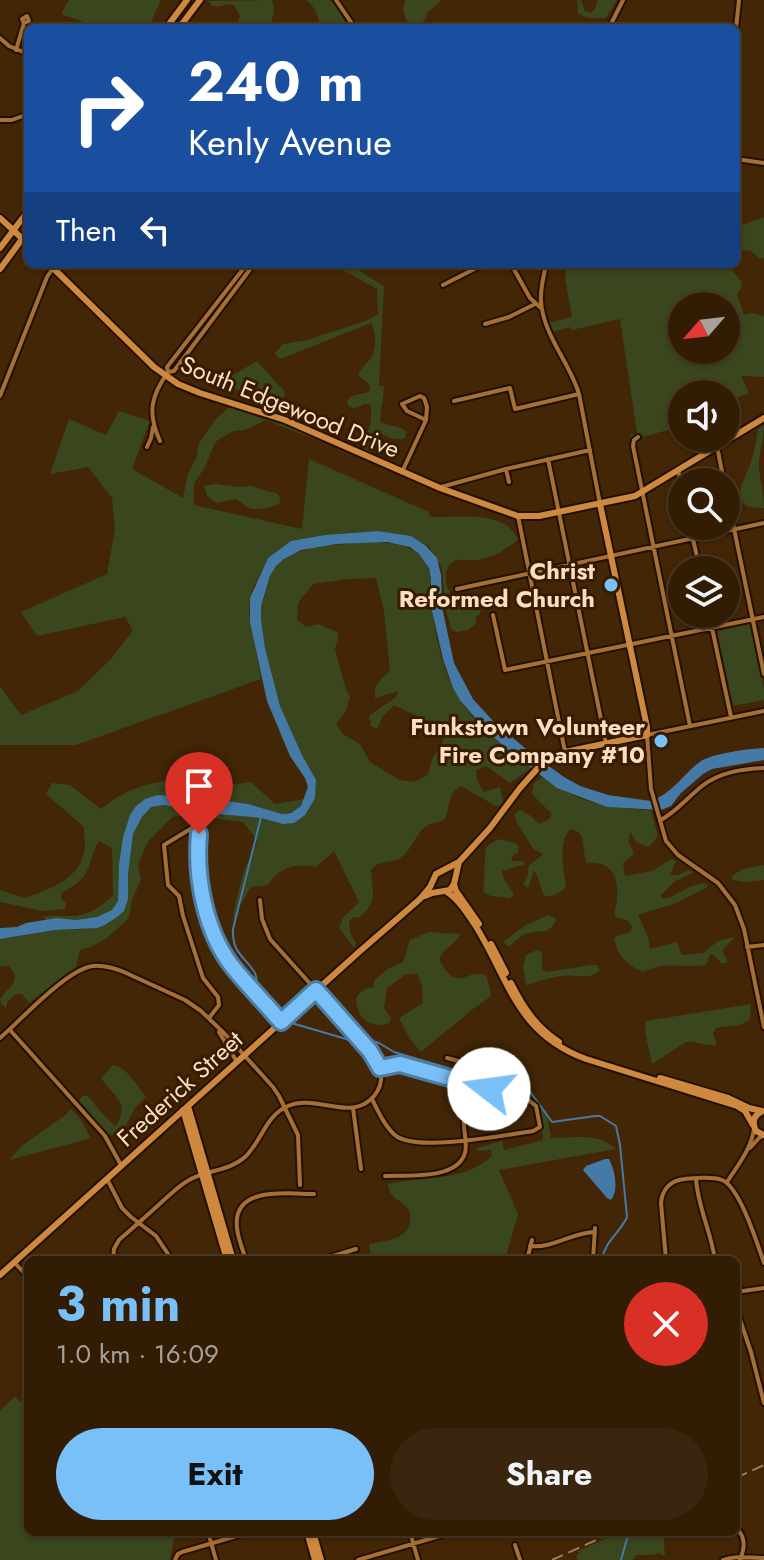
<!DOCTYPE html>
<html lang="en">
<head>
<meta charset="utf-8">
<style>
  body { margin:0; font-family:Jost,sans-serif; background:#3a250e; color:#f1f3f6; height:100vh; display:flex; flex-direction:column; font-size:30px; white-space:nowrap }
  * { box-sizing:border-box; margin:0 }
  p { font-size:26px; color:#a8a19a }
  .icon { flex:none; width:44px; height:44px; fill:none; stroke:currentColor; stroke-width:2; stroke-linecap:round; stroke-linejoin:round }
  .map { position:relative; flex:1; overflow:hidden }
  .details { position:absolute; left:24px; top:1256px; width:716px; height:280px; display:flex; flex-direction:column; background:#321c04; border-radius:12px; box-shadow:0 2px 6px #0004,0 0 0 2px #4d3a26 }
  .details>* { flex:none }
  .guide { position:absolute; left:24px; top:24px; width:716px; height:244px; border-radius:12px; box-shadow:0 2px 6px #0004,0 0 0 2px #4d3a26; background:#1a4fa0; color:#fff; overflow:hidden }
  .needle { width:52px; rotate:242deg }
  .controls { position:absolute; left:668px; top:292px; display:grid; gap:16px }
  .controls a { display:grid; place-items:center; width:72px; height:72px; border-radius:50%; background:#321c04; box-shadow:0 2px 6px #0004,0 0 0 2px #4d3a26; font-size:40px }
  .pin { position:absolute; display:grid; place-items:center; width:68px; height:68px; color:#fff; margin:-82px -34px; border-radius:50% 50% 50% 0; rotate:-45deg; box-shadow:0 0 8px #0007 }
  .pin .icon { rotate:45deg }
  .me { position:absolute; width:88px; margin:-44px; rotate:285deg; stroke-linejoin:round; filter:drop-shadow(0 0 6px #0008) }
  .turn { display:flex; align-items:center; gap:28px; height:168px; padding:0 32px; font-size:36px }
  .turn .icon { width:104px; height:104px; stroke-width:2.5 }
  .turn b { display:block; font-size:56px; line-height:68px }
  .then { display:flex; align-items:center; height:76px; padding:0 32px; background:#0003; gap:16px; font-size:30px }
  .round { display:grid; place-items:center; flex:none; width:84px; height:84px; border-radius:42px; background:#3a250e }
  .headline { display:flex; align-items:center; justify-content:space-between; height:136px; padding:0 32px }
  h1 { font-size:48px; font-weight:700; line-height:60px; color:#79bff8 }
  .cta { display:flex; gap:16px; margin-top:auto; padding:16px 32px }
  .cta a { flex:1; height:92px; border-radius:48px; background:#79bff8; color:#111; font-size:32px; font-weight:700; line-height:92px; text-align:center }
  .cta a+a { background:#3a250e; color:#f1f3f6 }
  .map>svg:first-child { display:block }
  .green { fill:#39461e; fill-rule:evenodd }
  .water { fill:#447aa5 }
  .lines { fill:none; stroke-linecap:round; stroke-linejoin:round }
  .stream { stroke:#447aa5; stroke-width:2 }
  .minor-casing { stroke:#221102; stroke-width:8 }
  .major-casing { stroke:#221102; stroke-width:10 }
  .minor { stroke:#a66f36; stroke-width:4 }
  .major { stroke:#ce8840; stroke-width:6 }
  .rail { stroke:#9c7e60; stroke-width:2; stroke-dasharray:12 6; stroke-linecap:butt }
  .route-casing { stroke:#4f7ca1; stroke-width:20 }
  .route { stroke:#79bff8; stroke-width:14 }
  .poi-dot { fill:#79bff8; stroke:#371c00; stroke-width:3 }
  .labels { text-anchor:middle; stroke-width:6; stroke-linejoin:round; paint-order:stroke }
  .street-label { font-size:24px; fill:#fddec2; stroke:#371c00 }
  .poi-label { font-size:24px; font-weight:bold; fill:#fddec2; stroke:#371c00; text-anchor:end }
</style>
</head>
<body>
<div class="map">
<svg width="764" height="1560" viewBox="0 0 764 1560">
  <rect width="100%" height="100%" fill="#422606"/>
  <path class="green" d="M69,0H161L150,24L144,27L119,26L115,28H101L61,14Z
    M272,0C276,8 273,22 267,28H236L240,16L234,5C226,3 220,8 212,6L208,1Z
    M306,0H330L338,8L348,28H319C319,16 316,8 306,0Z
    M405,0H440V2L427,13L426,18L422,22L410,23L406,20L403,10Z
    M577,0H581L585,11L591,13L595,9L598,0H617L606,18C597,19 585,19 578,13Z
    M764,217V258L760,259L751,251L736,249V227Z
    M332,264H348L384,286L379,386H384C384,399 380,409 380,422C388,427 398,424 407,432L405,438C394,442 387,436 377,431L374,438L373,453L361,450L371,422V405L365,404L354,409L349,406L347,401L351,396L369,392L370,387L367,382L358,375C361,367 366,365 371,358C377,348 376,332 371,323L283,358H278L275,353L283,344L307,340L368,320L378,314L377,289Z
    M567,264H727L741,281L742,287L737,294L744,315L752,313L764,316V377L741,376L749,393L726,402V394H682V426L639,438V443L631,445L630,435L637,433L620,319L572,330L570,327L552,332L548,323L572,317L565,279ZM682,306H726V350H682Z
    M257,361L285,392L284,397C261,406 241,392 221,382Z
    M229,407C255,413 293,420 314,436L309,437L266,420L245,430L234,431L219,439L215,443L204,469L194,483V505L302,529L309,459L429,512V515L432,517C460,518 504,509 518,539C508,549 492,558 478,560C470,561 460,558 453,562C442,568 445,589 453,596C461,604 473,601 481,608L480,614L475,618L477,623L468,630L456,632L451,629L445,605L442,568L427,544L426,546L411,536L378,531L325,535L299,540L268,558L253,588L250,598L249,611L261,679L76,745H0V686L21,715L78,691L111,659L133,630L125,617L37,636L21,612L107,574L115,529L112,498L88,467L50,474L69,419L106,435L119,411L150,421L132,469L183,498L188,473L197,457L198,445L215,420Z
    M764,425C764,440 758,455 759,470C761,483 764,495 764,508C726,509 743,484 751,462C755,451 756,440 758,429Z
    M216,484L239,487L251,486L278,494L281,499L279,504C269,508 256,512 247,507C243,504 240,501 236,499L217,503L207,496L204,486Z
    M371,542C398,542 429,547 431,580C432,591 430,601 432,611C437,641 443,673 460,699C477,727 507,747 531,768L510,783L486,766L476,770L477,781L484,792L500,787L503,802L499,806L494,805L461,786C447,793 451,809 444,820C438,823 430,823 425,827C415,835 412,850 400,858C390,864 380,859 371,870C372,893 379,899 360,917H354L349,921L350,933L356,943L355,949L339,928L343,918L359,902L334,851L316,867C294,864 281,866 268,885L251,887L239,908L236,920L233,918C238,891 244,866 257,842L255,837L243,822L188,815L172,817L148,842L138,864L141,880L132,900L129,918L106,939L90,947L80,950L76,967L29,1003L22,994H16L7,1002L6,1008L1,1004L0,999C8,987 24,980 8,966H0V939L55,930L85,929L105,925L117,917L128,899V875L133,834L142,817L151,807L164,805L207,813L261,818L284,824L315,798L316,780L302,755L280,706L265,648L261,619V606L270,577L276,566L291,554L318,546ZM376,578L384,611L390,671C380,680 373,685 375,698L398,691L396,697L369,716L371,726L377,729L383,716L394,705L425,720L435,721L445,726L443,742L432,759L428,775L415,782L400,780L370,762L360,744L343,734L336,724L346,711L350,696L346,690L335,649L339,633L318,624L306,627L297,620L298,603L313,584L348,579Z
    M750,624L764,689V700L733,706L717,631Z
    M542,777C578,802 609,809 651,810L658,836L649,847L637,843L630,832L629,842L634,854L623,863L625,876L652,871L672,859L676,861L670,875H678L690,870L694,872L674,882L660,896L664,899C679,896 692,881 708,884L706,888L676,903L638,915L648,937L650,949L677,942L682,955L703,953L718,941L735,937L722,950L728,962L722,964L715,956L710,954L706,965C682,968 665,961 643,972C628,966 617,955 614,939L618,935L629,933L632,928C629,918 623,920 615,917C614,910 617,904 617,897C619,875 610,861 587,863C581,851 588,832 571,829C557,840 564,871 566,887C560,893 554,897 545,896C539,888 540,877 534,871L528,888L523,884L528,875C526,862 536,862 543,854L533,849L515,819V813L520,810L531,816L539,824L549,819L552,814L532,794L534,783Z
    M179,778L198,789L251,782L275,804L304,799L301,806L296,811L282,814L248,804L158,795L136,806L130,816L123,837L119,864L118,901L112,910L97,917L76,920L57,918L46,920L42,917C52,915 60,916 70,916C88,916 101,907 113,895L112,848L99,841C91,852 92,867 83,877C78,884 69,888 62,893L61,899L66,903L65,909L42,911L0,902V890L25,898C49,889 77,881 84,853C86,845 84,836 84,827L46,794L52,783L70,785L101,809C126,788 147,784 179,778Z
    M498,839L515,843L519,847L518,852L513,856L511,861H523L525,864L502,871L504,879L514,894L510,898L491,896L483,892C485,877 484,863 486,847Z
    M764,865V880L746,882L732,880L733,875L743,869Z
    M548,915L556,919C551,936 540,929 526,934C520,936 514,942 509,947L503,942L526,925Z
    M429,932L460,934C456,945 441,949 440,959C440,963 444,968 446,970C459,989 468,969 486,975L491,992L490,997L473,1009L421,1052L410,1039L399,1018L423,1003L422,985L417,974H406L387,988L384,1008L391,1018L389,1023C379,1027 370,1025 362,1018C353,1001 353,991 374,987V981L387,969L403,962L410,940Z
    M537,950L542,952V969L547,972L591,965H597L600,970C588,981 578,974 563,976C551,977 538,982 526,985L523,967L526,955Z
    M751,1004L750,1020L740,1025L716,1028L713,1033L717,1045C706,1047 696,1040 686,1042L652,1064L645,1032L646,1021Z
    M113,1065C128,1068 137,1086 146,1097L135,1108L124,1129L114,1135L108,1134L78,1103L81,1097L87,1095C95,1103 107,1121 116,1126C131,1101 113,1097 101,1078Z
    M71,1109L82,1121L90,1137L85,1140L9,1160L23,1145L64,1116Z
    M540,1110H546L551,1138C574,1138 598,1132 616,1149L499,1170L518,1214L505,1260H372L369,1247L370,1244C386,1240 409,1240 410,1220C411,1215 410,1212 407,1208C400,1199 389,1198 388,1184C424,1175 463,1183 492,1156L491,1150L480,1151L476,1150L478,1148L502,1141L504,1150L543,1140Z
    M15,1397L28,1408V1532H175L170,1560H0V1410Z
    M620,1532H663L665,1555L663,1556L659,1553L653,1555H636L633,1560H578L576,1556L579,1554L578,1551Z"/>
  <path class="water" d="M378,531L411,536L426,546L437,558L441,575L442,607L454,663L473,699L494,722L532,754L564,777L580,786L608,795L651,801C673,793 683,774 701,761C714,753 748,749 764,748V760L712,769L703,774L681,793L671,806L661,810L607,807L557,788L508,750L483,727L460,700L453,688L443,659L435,624L431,607V579L429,568L419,554L410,547L387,542L336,544L301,550L284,559L276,566L270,576L261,606V619L265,648L280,706L302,755L316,780L315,798L305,815L294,823L283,824L261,818L207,813L164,805L151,807L142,817L133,834L128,875V899L124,911L117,917L105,925L97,928L55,930L0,939V928L17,927L26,923L57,918L76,920L97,917L112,910L118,901L119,864L123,837L130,815L136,806L145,799L158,795L204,798L248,804L282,814L291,813L301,806L308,787L305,778L290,756L267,701L250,622V598L268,558L291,541L325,535Z
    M605,1159H609C615,1170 619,1190 611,1200L607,1198L583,1170L586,1166Z"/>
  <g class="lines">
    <path class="stream" d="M186,807L188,821
      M261,817L233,929C232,954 244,955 255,973C258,980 256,986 259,992C263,1001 274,1009 282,1015
      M191,835L192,840
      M288,1022L353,1041
      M369,1040L379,1043L394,1052L488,1080
      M494,1082L531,1093L552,1122L595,1116H600L616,1126L620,1145L627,1217C620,1233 604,1242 602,1260
      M621,1560L629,1532"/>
    <defs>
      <path id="minor" d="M336,0L355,28
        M609,28L623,0
        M736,28L739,0
        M0,38L9,46L28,54
        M16,50L24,23L29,21L27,16L22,19L24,23
        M0,120H12L28,114
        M736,159L764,163
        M511,264L530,298L541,308
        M546,264C544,276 540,289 541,301C543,335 570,363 579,394L600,504
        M443,285L484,264
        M485,324L509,317L535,304
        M168,372L174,371L254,264
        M0,396L47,277L53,268
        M454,401L510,388L515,409L579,394
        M638,437L634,440L633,446L690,726
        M160,441C147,413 151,396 168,372L167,367L247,264
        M717,446L724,482
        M147,447L151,438L153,427
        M548,459L606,744
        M506,469L509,482
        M678,470L682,487
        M402,472L426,420L407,411L402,404L420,396L424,398L427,407L426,420
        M441,487L506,469L590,450
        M726,490L764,674
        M518,516L565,752
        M690,526L700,570
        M457,589L764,523
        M709,614L731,717
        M493,615L505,670L764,617
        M764,711L647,735L651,789L666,841L678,855L718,883L735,905L744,929L764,1027
        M661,820C677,811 687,798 702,786C720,772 742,769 764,768
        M747,947L764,945
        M209,1018L219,1005L218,997L203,978L183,916L179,896L168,885L164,845L192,828H196L199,831C197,876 203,923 229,961C243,983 264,1002 281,1022
        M10,1030L105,1136L121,1165
        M219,1032L237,1062
        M0,1038C21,1020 67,969 93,966C104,965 114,968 124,972L185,1000L201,1011L224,1033L273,1087L279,1096L298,1135L300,1185
        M372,1099C378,1111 385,1127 396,1136C419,1152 504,1135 533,1131L540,1127L536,1106L527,1099L400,1064H394L380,1068
        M353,1108L361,1169
        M750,1148L759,1138L764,1135
        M385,1176C408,1175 457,1180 465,1153C468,1143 463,1131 464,1121L484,1104L492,1075L489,1069L447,1058
        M107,1179L122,1208L131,1217L156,1236L172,1260
        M696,1179C698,1208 711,1231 715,1260
        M727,1182C738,1165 752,1148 754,1128
        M530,1246C552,1249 573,1232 595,1232
        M113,1260L114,1249L119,1240C135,1226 150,1213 165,1199C173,1192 180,1185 189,1180C207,1170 229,1171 245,1157C262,1141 265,1116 288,1106C315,1094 347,1120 370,1100C384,1088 384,1071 375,1056L270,939L262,919L260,900
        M246,1260C243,1250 238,1239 237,1228C232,1185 288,1194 314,1194
        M320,1260L356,1249
        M527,1260L532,1240
        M593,1260L595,1228
        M648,1260L665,1257
        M666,1260L661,1203C662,1189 671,1180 685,1179C695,1178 712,1176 722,1180C740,1187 758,1246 764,1263
        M14,1262L28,1277
        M736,1292L764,1288
        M736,1308L751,1352L764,1403
        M736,1527C746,1538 745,1547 740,1560
        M208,1532L216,1560
        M410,1532L418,1560
        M515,1545L520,1560
        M175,1560L178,1554L182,1552L250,1532
        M358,1560L453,1532
        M723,1560C736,1555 750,1558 764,1558"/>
      <path id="major" d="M166,28L187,0
        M179,28L200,0
        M0,218L28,244
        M0,248L28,211
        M49,264L154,367L178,384L200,393L285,420L440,488L518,516H539L635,496L764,418
        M0,269L28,231
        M454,884L456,891L479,924
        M447,892C459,900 467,913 475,925C510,981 516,1033 586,1059L737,1106L745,1111L753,1125
        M425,896L432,893L450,890L454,884L459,862
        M491,944L506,973
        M511,983C523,1007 536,1027 559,1042
        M660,1078L728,1098L749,1108L762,1111
        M188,1106L233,1260
        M183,1110L227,1260
        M761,1112C753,1116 752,1123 756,1131L764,1135
        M0,1275L359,952L420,899L430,887L436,874L459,862L490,828L520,788L545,760L565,752L647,735V727L600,504
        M307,1532L315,1560
        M313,1532L321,1560"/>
    </defs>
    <use href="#minor" class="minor-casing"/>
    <use href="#major" class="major-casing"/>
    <use href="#minor" class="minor"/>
    <use href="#major" class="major"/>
    <path class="rail" d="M736,1478L764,1465
      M552,1560L614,1532"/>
  </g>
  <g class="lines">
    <defs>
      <path id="route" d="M199,834C195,877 205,931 232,966C247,985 265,1003 281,1022L316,990L370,1051L380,1068L400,1064L489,1089"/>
    </defs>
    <use href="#route" class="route-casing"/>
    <use href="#route" class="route"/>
  </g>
  <g class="poi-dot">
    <circle cx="611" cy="585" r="8"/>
    <circle cx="661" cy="741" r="8"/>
  </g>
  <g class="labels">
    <g class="street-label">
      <text transform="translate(290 407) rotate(22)" y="8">South Edgewood Drive</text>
      <text transform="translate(180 1089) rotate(-42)" y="8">Frederick Street</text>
    </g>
    <g class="poi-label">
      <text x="595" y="579">Christ<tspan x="595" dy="28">Reformed Church</tspan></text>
      <text x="645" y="735">Funkstown Volunteer<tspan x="645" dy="28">Fire Company #10</tspan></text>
    </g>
  </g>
</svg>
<div class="controls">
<a><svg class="needle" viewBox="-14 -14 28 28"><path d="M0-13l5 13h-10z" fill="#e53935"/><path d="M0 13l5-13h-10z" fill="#a8a19a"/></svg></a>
<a><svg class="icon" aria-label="sound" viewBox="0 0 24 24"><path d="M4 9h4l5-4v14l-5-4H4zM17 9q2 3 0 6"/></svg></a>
<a><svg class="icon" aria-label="search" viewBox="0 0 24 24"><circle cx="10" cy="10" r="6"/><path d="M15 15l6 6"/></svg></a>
<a><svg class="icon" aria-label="layers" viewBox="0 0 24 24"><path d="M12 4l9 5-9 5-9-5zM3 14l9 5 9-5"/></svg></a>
</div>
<div class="pin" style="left:199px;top:834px;background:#d93025"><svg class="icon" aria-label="arrive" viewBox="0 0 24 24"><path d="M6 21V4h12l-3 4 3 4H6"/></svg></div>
<svg class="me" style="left:489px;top:1089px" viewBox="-20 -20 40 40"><circle r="19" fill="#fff"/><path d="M0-13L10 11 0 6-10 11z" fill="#79bff8"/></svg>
<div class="guide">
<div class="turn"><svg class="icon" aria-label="right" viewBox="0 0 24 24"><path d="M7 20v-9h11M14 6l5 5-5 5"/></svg><div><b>240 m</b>Kenly Avenue</div></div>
<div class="then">Then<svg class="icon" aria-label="left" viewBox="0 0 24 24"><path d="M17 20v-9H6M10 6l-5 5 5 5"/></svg></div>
</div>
<section class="details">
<div class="headline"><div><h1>3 min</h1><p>1.0 km · 16:09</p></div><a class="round" style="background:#d93025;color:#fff"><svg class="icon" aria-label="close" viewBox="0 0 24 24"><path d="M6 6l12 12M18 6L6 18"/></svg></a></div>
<div class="cta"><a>Exit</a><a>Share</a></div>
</section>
</div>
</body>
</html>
